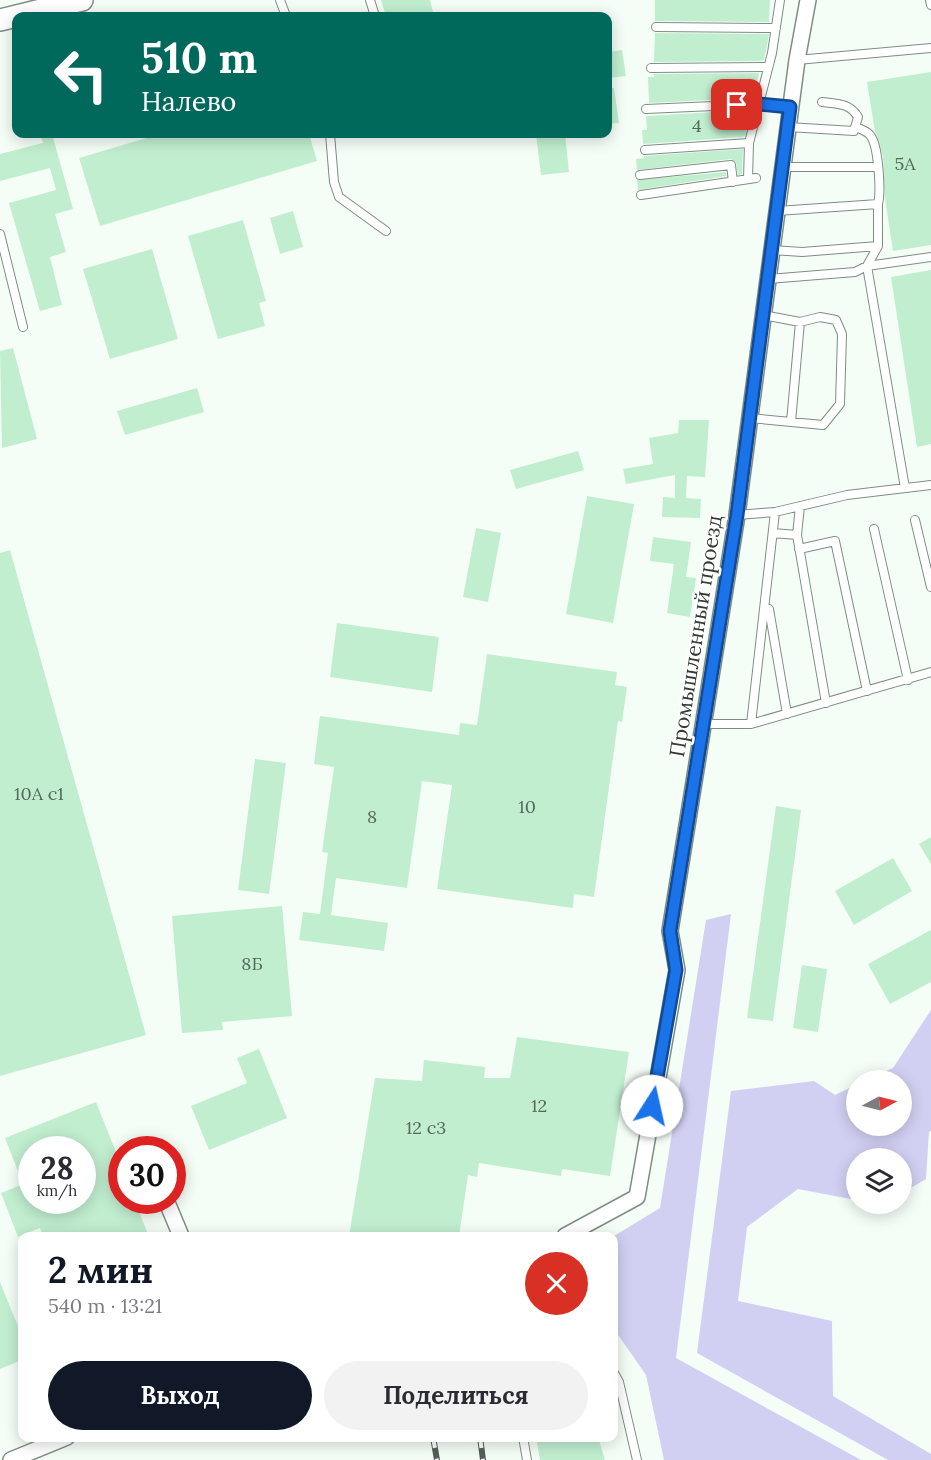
<!DOCTYPE html>
<html lang="ru">
<head>
<meta charset="utf-8">
<style>
  body { margin:0; font-family:Lora,serif; background:#f2f2f3; color:#2b2b33; height:100vh; display:flex; flex-direction:column; font-size:22px; white-space:nowrap }
  * { box-sizing:border-box; margin:0 }
  p { font-size:20px; color:#7c7c81 }
  .icon { flex:none; width:33px; height:33px; fill:none; stroke:currentColor; stroke-width:2; stroke-linecap:round; stroke-linejoin:round }
  .map { position:relative; flex:1; overflow:hidden }
  .side { position:absolute; left:18px; top:1232px; width:600px; height:210px; display:flex; flex-direction:column; background:#fff; border-radius:12px; box-shadow:0 3px 15px #0003 }
  .side>* { flex:none }
  .guide { position:absolute; left:12px; top:12px; width:600px; height:126px; border-radius:12px; box-shadow:0 3px 15px #0003; background:#00695c; color:#fff; overflow:hidden }
  .needle { width:39px; rotate:83deg }
  .tools { position:absolute; left:846px; top:1070px; display:grid; gap:12px }
  .tools a { display:grid; place-items:center; width:66px; height:66px; border-radius:50%; background:#fff; box-shadow:0 3px 15px #0003; font-size:30px }
  .speed { position:absolute; left:18px; top:1136px; display:flex; gap:12px; font-size:30px; font-weight:700; text-align:center }
  .speed>* { display:grid; place-content:center; width:78px; height:78px; border-radius:50%; background:#fff; box-shadow:0 3px 15px #0003; line-height:1 }
  .speed small { font-size:15px; font-weight:400 }
  .speed .limit { border:9px solid #d22; background:#fff; color:#111 }
  .pin { position:absolute; display:grid; place-items:center; width:51px; height:51px; color:#fff; margin:-26px; border-radius:12px; box-shadow:0 3px 9px #0006 }
  .me { position:absolute; width:66px; margin:-33px; rotate:10deg; stroke-linejoin:round; filter:drop-shadow(0 0 4px #0008) }
  .turn { display:flex; align-items:center; gap:21px; height:126px; padding:0 30px; font-size:27px }
  .turn .icon { width:78px; height:78px; stroke-width:2.5 }
  .turn b { display:block; font-size:42px; line-height:51px }
  .round { display:grid; place-items:center; flex:none; width:63px; height:63px; border-radius:32px; background:#f2f2f3 }
  .head { display:flex; align-items:center; justify-content:space-between; height:102px; padding:0 30px }
  h1 { font-size:36px; font-weight:800; line-height:45px; color:#111827 }
  .button { display:flex; gap:12px; margin-top:auto; padding:12px 30px }
  .button a { flex:1; height:69px; border-radius:36px; background:#111827; color:#fff; font-size:24px; font-weight:800; line-height:69px; text-align:center }
  .button a+a { background:#f2f2f3; color:#2b2b33 }
  .map>svg:first-child { display:block }
  .green { fill:#d1d0f2 }
  .building { fill:#c1eecf; fill-rule:evenodd }
  .lines { fill:none; stroke-linecap:round; stroke-linejoin:round }
  .lane-casing { stroke:#7e8e83; stroke-width:10 }
  .street-casing { stroke:#7e8e83; stroke-width:18 }
  .secondary-casing { stroke:#7e8e83; stroke-width:24 }
  .lane { stroke:#fff; stroke-width:8 }
  .street { stroke:#fff; stroke-width:15 }
  .secondary { stroke:#fff; stroke-width:21 }
  .rail-casing { stroke:#575e59; stroke-width:6 }
  .rail { stroke:#fff; stroke-width:4; stroke-dasharray:11; stroke-linecap:butt }
  .route-casing { stroke:#114b97; stroke-width:15 }
  .route { stroke:#1a73e8; stroke-width:10 }
  .labels { text-anchor:middle; stroke-width:5; stroke-linejoin:round; paint-order:stroke }
  .number-label { font-size:18px; fill:#57685c }
  .street-label { font-size:21px; fill:#343b36; stroke:#fff }
</style>
</head>
<body>
<div class="map">
<svg width="931" height="1460" viewBox="0 0 931 1460">
  <rect width="100%" height="100%" fill="#f4fef7"/>
  <path class="green" d="M731,914L676,1358L861,1460H664L646,1375L614,1329V1236L660,1208L706,920Z
    M931,1010V1131L929,1132L926,1179L902,1193V1158H856V1200L798,1189L747,1227L738,1301L832,1321L833,1396L931,1454V1460H888L697,1353L731,1091L814,1081L835,1095L856,1085V1125H902V1080H867L893,1068Z"/>
  <path class="building" d="M381,0H430L434,16H386Z
    M655,0H770L769,22L655,21Z
    M655,33H656L769,34L764,60L759,61L654,62Z
    M622,50L626,76L608,78V52Z
    M931,72V245L893,251L885,199L883,156L875,132L867,82Z
    M759,73L754,98L649,103L648,77H654V74Z
    M608,88H614L619,123L608,124Z
    M751,110L745,136L742,137L643,144L642,130H647L646,116Z
    M40,134H52L73,209L55,214L66,252L50,257L62,305L40,311L9,203L56,190L50,168L0,181V154L43,143Z
    M160,134H309L317,161L100,226L79,158Z
    M536,134H565L569,172L541,175Z
    M743,149L742,174L738,175L736,162L731,159L637,170L636,159L644,158V156Z
    M726,172V176L638,190L637,180Z
    M293,211L303,247L280,254L270,218Z
    M243,220L266,301L259,303L265,326L218,339L188,236Z
    M152,249L178,339L110,359L83,269Z
    M931,270V444L917,447L891,277Z
    M13,348L37,439L2,448L0,351Z
    M197,388L204,412L125,435L117,411Z
    M679,420H709L705,477L687,476L686,498L701,499L700,518L662,517L663,497L675,498V475L626,484L623,469L653,464L649,438L678,433Z
    M578,451L584,470L516,489L510,470Z
    M587,496L634,504L613,623L566,614Z
    M476,528L501,533L488,602L463,597Z
    M653,537L691,542L686,577L696,578L690,617L667,613L674,564L650,561Z
    M10,550L146,1035L0,1076V553Z
    M337,623L439,637L432,692L330,677Z
    M487,654L617,672L615,685L627,687L622,722L618,721L594,897L574,894L573,908L437,889L452,785L422,781L407,888L336,878L331,915L388,923L384,951L299,940L303,912L320,914L328,853L322,852L334,767L314,764L320,716L459,735L460,723L477,725Z
    M255,759L286,763L269,894L238,890Z
    M776,806L801,810L773,1021L747,1018Z
    M931,837V864L919,844Z
    M893,858L912,891L854,925L835,891Z
    M282,906L292,1016L222,1022L223,1030L182,1033L172,916Z
    M931,930V982L890,1004L868,964Z
    M802,965L827,969L818,1032L793,1028Z
    M517,1037L629,1052L610,1176L562,1169L561,1176L479,1163L477,1177L468,1175L459,1236H349L375,1078L422,1081L424,1060L485,1067L484,1078H510Z
    M259,1049L287,1118L209,1150L191,1106L247,1083L237,1058Z
    M96,1102L122,1167V1200H134L149,1236H43L40,1228L18,1237L1,1193L23,1184L5,1138ZM32,1149H82V1200H32Z
    M0,1282L22,1336V1360L0,1369Z
    M536,1437H598L605,1460H540Z"/>
  <g class="lines">
    <defs>
      <path id="lane" d="M280,0L286,16
        M370,0L375,16
        M930,0L931,5
        M656,27L776,28
        M797,60L931,48
        M651,68L767,67
        M646,109L759,104L790,107
        M788,127L854,131L858,117C850,103 838,104 822,102
        M856,127C860,129 866,131 869,134C879,143 881,192 878,204
        M330,134L334,182L339,197L386,231
        M645,150L749,143
        M783,167H877
        M640,175L731,165L733,182
        M748,179L749,143L772,53L780,0
        M641,195L756,178
        M777,211L878,204V246L867,266L905,488
        M0,234L23,327
        M772,250L802,252L878,246
        M768,279L855,272L867,266L931,257
        M750,418L823,425L840,404L842,334L836,320L820,317L800,322L763,315
        M791,422L800,322
        M800,506L797,535L826,703
        M737,515L775,512L847,495L931,485
        M915,520L931,587
        M874,529L908,680
        M773,533L797,535
        M799,549L835,541L867,691
        M769,609L787,714
        M704,724H751L931,672
        M751,724L775,512
        M614,1373L619,1382L637,1460
        M523,1437L527,1460"/>
      <path id="street" d="M166,1200L181,1236
        M565,1236L637,1197L677,970L670,931L737,515L797,60L808,0
        M11,1460L67,1437"/>
      <path id="secondary" d="M0,20L82,0"/>
    </defs>
    <use href="#lane" class="lane-casing"/>
    <use href="#street" class="street-casing"/>
    <use href="#secondary" class="secondary-casing"/>
    <use href="#lane" class="lane"/>
    <use href="#street" class="street"/>
    <use href="#secondary" class="secondary"/>
    <defs>
      <path id="rail" d="M433,1437L437,1460
        M480,1437L483,1460"/>
    </defs>
    <use href="#rail" class="rail-casing"/>
    <use href="#rail" class="rail"/>
  </g>
  <g class="lines">
    <defs>
      <path id="route" d="M652,1106L676,970L670,931L737,515L790,107L759,104L737,105"/>
    </defs>
    <use href="#route" class="route-casing"/>
    <use href="#route" class="route"/>
  </g>
  <g class="labels">
    <g class="number-label">
      <text x="697" y="132">4</text>
      <text x="905" y="170">5А</text>
      <text x="39" y="800">10А с1</text>
      <text x="527" y="813">10</text>
      <text x="372" y="823">8</text>
      <text x="252" y="970">8Б</text>
      <text x="539" y="1112">12</text>
      <text x="426" y="1134">12 с3</text>
    </g>
    <g class="street-label">
      <text transform="translate(696 636) rotate(-81)" y="7">Промышленный проезд</text>
    </g>
  </g>
</svg>
<div class="tools">
<a><svg class="needle" viewBox="-14 -14 28 28"><path d="M0-13l5 13h-10z" fill="#e53935"/><path d="M0 13l5-13h-10z" fill="#7c7c81"/></svg></a>
<a><svg class="icon" aria-label="layers" viewBox="0 0 24 24"><path d="M12 4l9 5-9 5-9-5zM3 14l9 5 9-5"/></svg></a>
</div>
<div class="speed"><div>28<small>km/h</small></div><div class="limit">30</div></div>
<div class="pin" style="left:737px;top:105px;background:#d93025"><svg class="icon" aria-label="arrive" viewBox="0 0 24 24"><path d="M6 21V4h12l-3 4 3 4H6"/></svg></div>
<svg class="me" style="left:652px;top:1106px" viewBox="-20 -20 40 40"><circle r="19" fill="#fff"/><path d="M0-13L10 11 0 6-10 11z" fill="#1a73e8"/></svg>
<div class="guide">
<div class="turn"><svg class="icon" aria-label="left" viewBox="0 0 24 24"><path d="M17 20v-9H6M10 6l-5 5 5 5"/></svg><div><b>510 m</b>Налево</div></div>
</div>
<section class="side">
<div class="head"><div><h1>2 мин</h1><p>540 m · 13:21</p></div><a class="round" style="background:#d93025;color:#fff"><svg class="icon" aria-label="close" viewBox="0 0 24 24"><path d="M6 6l12 12M18 6L6 18"/></svg></a></div>
<div class="button"><a>Выход</a><a>Поделиться</a></div>
</section>
</div>
</body>
</html>
